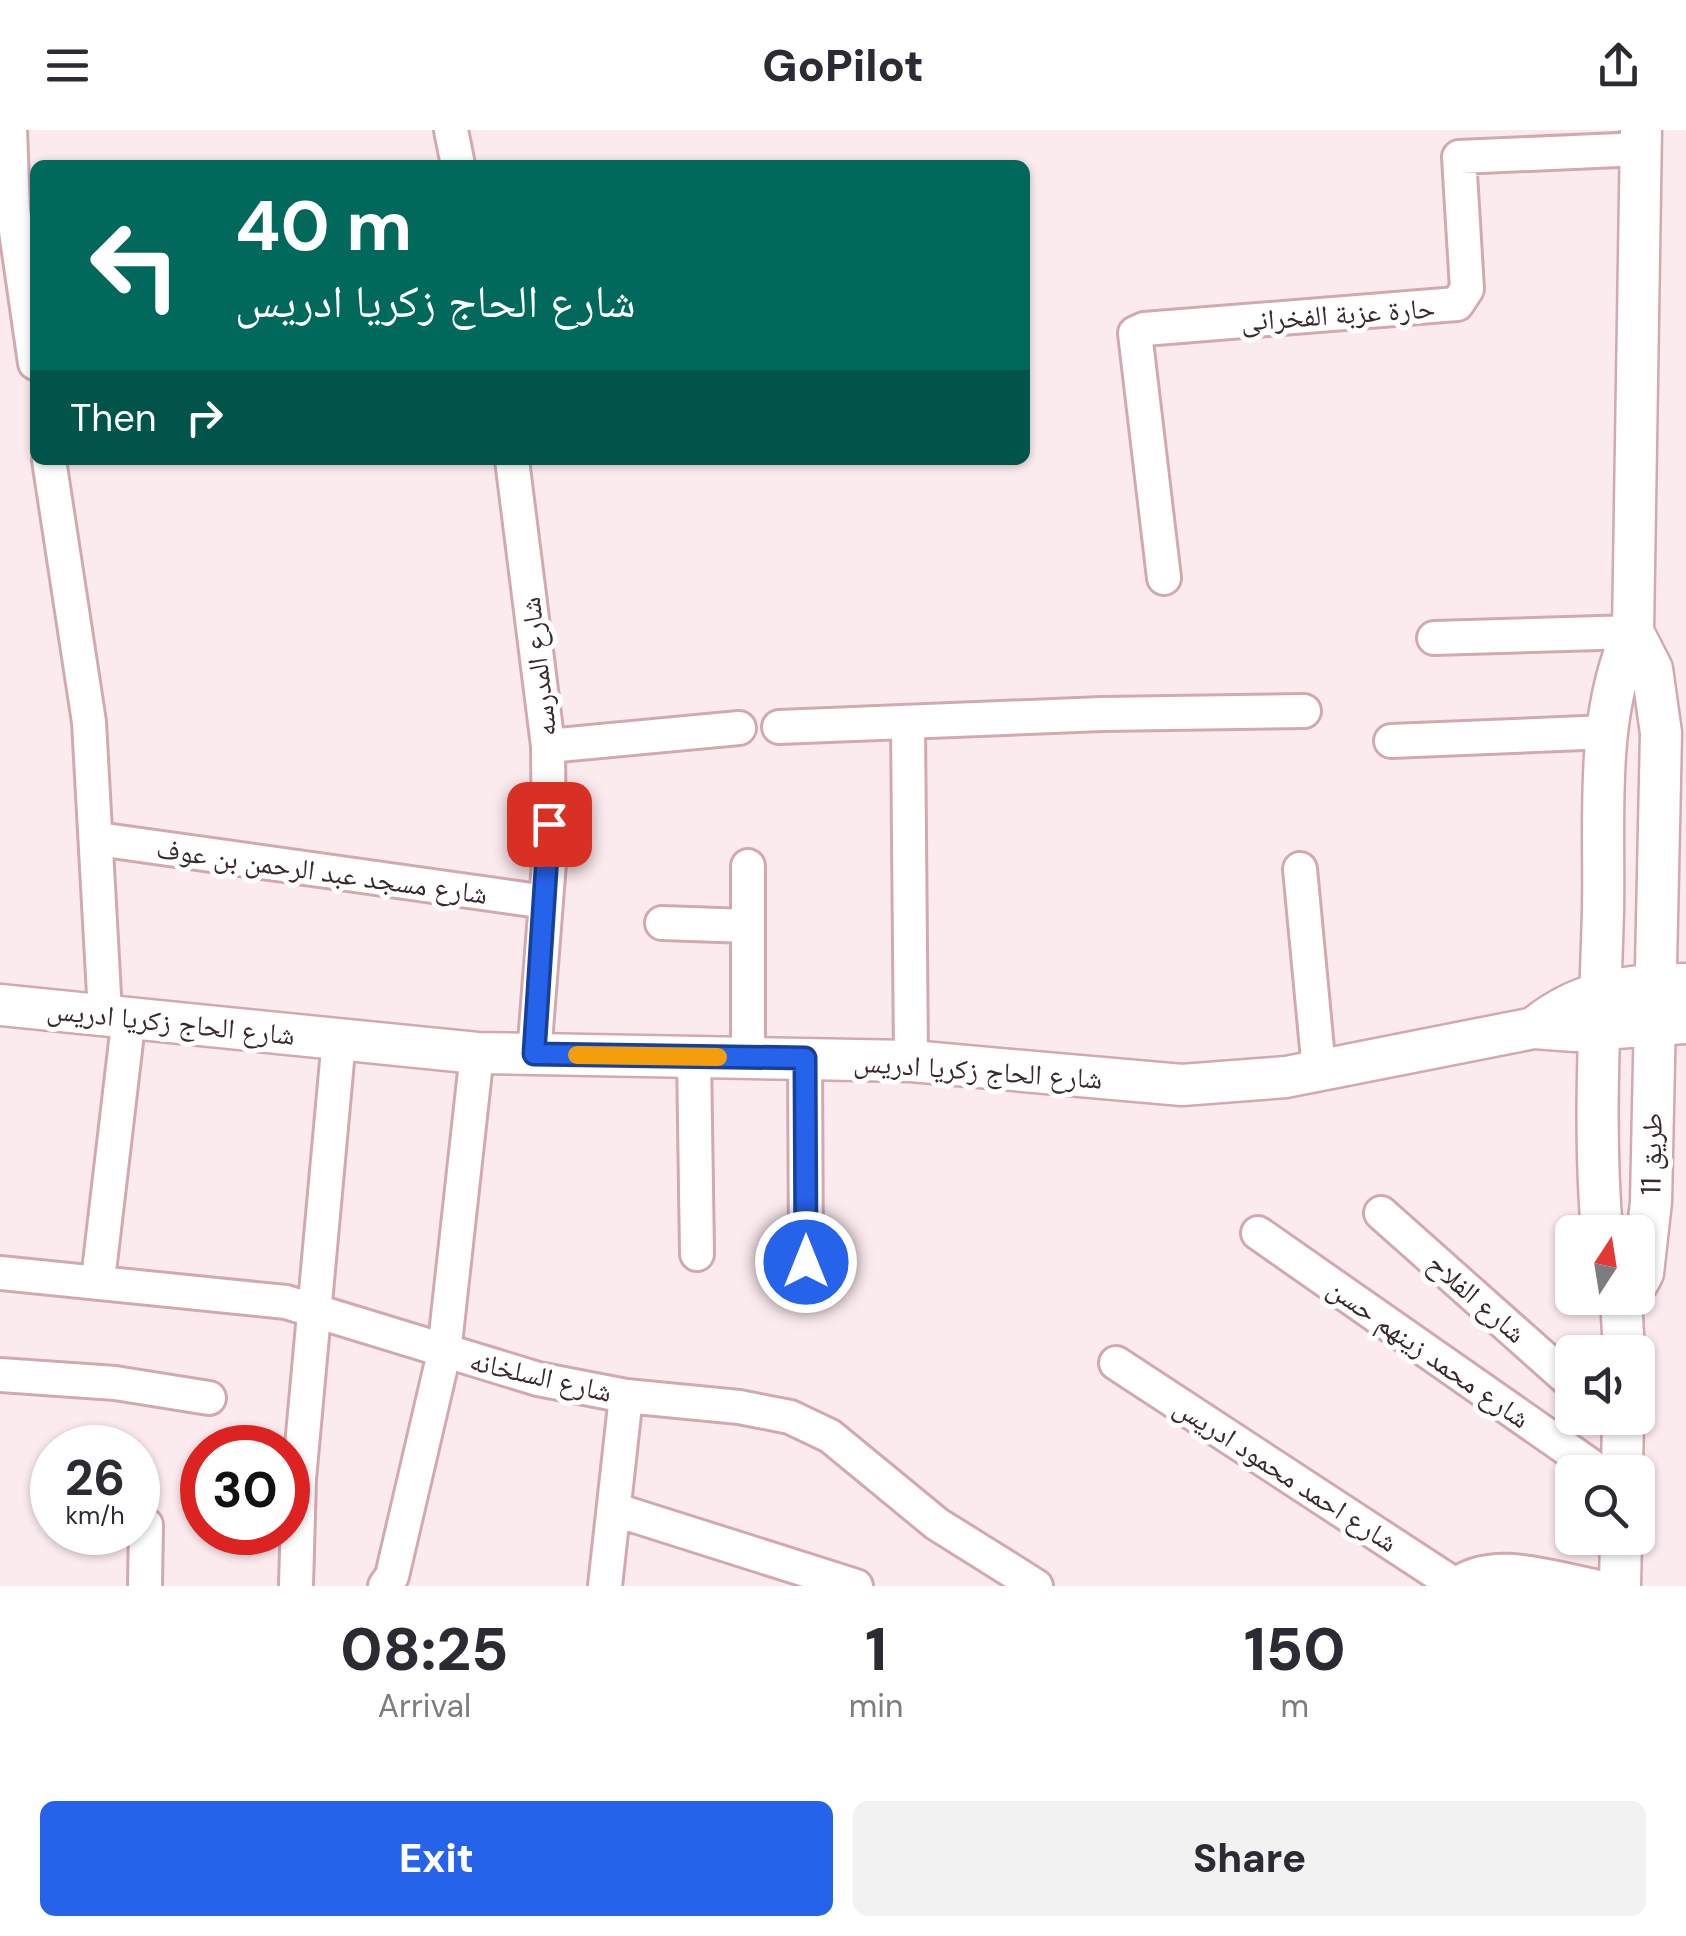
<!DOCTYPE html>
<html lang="en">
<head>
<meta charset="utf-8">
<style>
  body { margin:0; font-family:"DM Sans","Noto Naskh Arabic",sans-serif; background:#f2f2f3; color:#2b2b33; height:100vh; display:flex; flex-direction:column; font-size:38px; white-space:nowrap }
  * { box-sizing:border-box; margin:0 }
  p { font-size:32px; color:#7c7c81 }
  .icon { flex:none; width:55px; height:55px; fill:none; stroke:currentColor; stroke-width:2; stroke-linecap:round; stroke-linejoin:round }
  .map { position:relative; height:1456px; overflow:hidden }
  .side { display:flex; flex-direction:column; background:#fff; flex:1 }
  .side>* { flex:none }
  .banner { position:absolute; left:30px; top:30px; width:1000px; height:305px; border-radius:15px; box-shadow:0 2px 8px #0004; background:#00695c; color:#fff; overflow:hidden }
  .needle { width:65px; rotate:12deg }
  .buttons { position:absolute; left:1555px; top:1085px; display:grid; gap:20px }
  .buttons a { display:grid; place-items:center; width:100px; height:100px; border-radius:15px; background:#fff; box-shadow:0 2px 8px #0004; font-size:50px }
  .speed { position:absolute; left:30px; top:1295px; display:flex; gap:20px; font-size:50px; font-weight:700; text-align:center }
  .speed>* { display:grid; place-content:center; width:130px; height:130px; border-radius:50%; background:#fff; box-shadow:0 2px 8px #0004; line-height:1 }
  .speed small { font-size:25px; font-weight:400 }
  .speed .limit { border:15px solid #d22; background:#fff; color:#111 }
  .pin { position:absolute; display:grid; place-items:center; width:85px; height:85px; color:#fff; margin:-42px; border-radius:20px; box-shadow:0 5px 15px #0006 }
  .me { position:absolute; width:110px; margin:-55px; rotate:0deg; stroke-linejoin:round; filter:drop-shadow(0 0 8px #0008) }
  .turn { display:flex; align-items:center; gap:35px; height:210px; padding:0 40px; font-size:45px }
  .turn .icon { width:130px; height:130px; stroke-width:2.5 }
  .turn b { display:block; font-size:70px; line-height:85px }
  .then { display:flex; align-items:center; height:95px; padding:0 40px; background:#0003; gap:20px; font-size:38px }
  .eta { display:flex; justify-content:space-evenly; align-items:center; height:170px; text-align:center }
  .eta b { font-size:60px; font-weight:800; line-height:70px }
  .action { display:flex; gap:20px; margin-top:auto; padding:20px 40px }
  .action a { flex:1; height:115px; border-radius:15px; background:#2563eb; color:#fff; font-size:40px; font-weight:800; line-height:115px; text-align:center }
  .action a+a { background:#f2f2f3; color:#2b2b33 }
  header { display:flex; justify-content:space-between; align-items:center; height:130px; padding:0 40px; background:#fff; font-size:45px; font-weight:800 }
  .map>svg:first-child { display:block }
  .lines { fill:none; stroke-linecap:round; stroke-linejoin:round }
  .minor-casing { stroke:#d1aab0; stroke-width:38 }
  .tertiary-casing { stroke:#d1aab0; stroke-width:45 }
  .minor { stroke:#fff; stroke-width:32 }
  .tertiary { stroke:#fff; stroke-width:40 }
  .route-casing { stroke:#184099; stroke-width:25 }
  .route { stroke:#2563eb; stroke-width:18 }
  .slow { stroke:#f59e0b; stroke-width:18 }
  .labels { text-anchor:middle; stroke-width:10; stroke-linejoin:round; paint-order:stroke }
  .street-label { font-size:28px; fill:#39292c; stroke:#fff }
</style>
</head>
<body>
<header><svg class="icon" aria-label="menu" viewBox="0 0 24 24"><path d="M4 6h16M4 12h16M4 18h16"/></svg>GoPilot<svg class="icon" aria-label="share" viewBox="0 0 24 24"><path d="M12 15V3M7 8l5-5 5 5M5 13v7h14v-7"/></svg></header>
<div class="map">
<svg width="1686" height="1456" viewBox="0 0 1686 1456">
  <rect width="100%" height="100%" fill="#fcebee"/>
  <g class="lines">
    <defs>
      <path id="minor" d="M10,0L13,80L35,233
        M451,0L458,35
        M49,330L89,592L105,883
        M512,330L548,616L549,733L534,925
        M1164,448L1135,203L1144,199L1457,174L1467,159L1459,27L1641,19
        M1434,508L1633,502
        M908,595L911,931
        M779,597L1102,584L1304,581
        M1391,611L1608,602
        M548,616L739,598
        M98,709L546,772
        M748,736V927
        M1300,739L1319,940
        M662,793L748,796
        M694,927L697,1124
        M805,928L806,1133
        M1381,1083L1572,1253
        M1258,1103L1600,1342
        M0,1143L286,1172L538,1249L626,1266L739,1277L790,1287L830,1306L937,1394L1036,1456
        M98,1150L129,886
        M1116,1233L1455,1455
        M0,1245L115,1253L209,1268
        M616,1380L856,1456
        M145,1456L146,1395
        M296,1456L299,1349L339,909
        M385,1456L392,1446L444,1223L477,923
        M605,1456L626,1266
        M1454,1456C1493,1426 1550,1448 1594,1456"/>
      <path id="tertiary" d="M1633,502L1652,539L1661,603L1651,1072L1643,1143L1638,1152
        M0,875L477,923L911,931L1182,955L1286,947L1534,898L1575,901L1686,893
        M1534,898C1579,860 1629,854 1686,854
        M1602,1102C1593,997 1600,887 1603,781C1605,689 1594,587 1633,502L1641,0
        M1621,1168L1624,1222
        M1622,1342L1623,1288
        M1620,1456L1621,1408"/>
    </defs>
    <use href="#minor" class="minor-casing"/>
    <use href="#tertiary" class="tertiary-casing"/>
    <use href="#minor" class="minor"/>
    <use href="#tertiary" class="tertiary"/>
  </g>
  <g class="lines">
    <defs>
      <path id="route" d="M549,694L534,924L805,928L806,1132"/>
    </defs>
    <use href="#route" class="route-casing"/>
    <use href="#route" class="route"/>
    <path class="slow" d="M577,925L718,927"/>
  </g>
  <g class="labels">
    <g class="street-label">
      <text transform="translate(1338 184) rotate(-4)" y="10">حارة عزبة الفخرانى</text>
      <text transform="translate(538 537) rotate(-97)" y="10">شارع المدرسه</text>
      <text transform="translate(322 741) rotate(8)" y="10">شارع مسجد عبد الرحمن بن عوف</text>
      <text transform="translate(171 892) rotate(6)" y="10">شارع الحاج زكريا ادريس</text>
      <text transform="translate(978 940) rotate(4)" y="10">شارع الحاج زكريا ادريس</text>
      <text transform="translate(1651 1024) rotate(-89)" y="10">طريق 11</text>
      <text transform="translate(1477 1168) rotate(41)" y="10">شارع الفلاح</text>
      <text transform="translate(1429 1223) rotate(35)" y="10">شارع محمد زينهم حسن</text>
      <text transform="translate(541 1246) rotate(13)" y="10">شارع السلخانه</text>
      <text transform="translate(1286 1344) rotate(33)" y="10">شارع احمد محمود ادريس</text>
    </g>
  </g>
</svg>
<div class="buttons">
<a><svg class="needle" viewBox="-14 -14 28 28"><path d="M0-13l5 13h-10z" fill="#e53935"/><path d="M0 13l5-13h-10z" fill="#7c7c81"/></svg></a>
<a><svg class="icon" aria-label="sound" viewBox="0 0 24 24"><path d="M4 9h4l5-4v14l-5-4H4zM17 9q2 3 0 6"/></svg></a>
<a><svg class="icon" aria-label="search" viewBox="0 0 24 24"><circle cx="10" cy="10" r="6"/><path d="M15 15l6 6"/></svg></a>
</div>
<div class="speed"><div>26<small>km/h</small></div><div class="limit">30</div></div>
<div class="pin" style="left:549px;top:694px;background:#d93025"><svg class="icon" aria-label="arrive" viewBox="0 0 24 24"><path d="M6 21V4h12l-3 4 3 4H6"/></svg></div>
<svg class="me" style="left:806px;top:1132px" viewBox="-20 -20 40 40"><circle r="17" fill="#2563eb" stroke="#fff" stroke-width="3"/><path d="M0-11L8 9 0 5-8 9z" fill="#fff"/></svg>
<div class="banner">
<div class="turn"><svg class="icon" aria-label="left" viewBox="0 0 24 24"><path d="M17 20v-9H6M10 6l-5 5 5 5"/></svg><div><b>40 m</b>شارع الحاج زكريا ادريس</div></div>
<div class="then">Then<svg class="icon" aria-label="right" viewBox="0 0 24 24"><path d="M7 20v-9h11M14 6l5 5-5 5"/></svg></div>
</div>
</div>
<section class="side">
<div class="eta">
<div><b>08:25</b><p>Arrival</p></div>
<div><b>1</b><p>min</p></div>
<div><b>150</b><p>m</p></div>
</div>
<div class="action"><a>Exit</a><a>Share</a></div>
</section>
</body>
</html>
